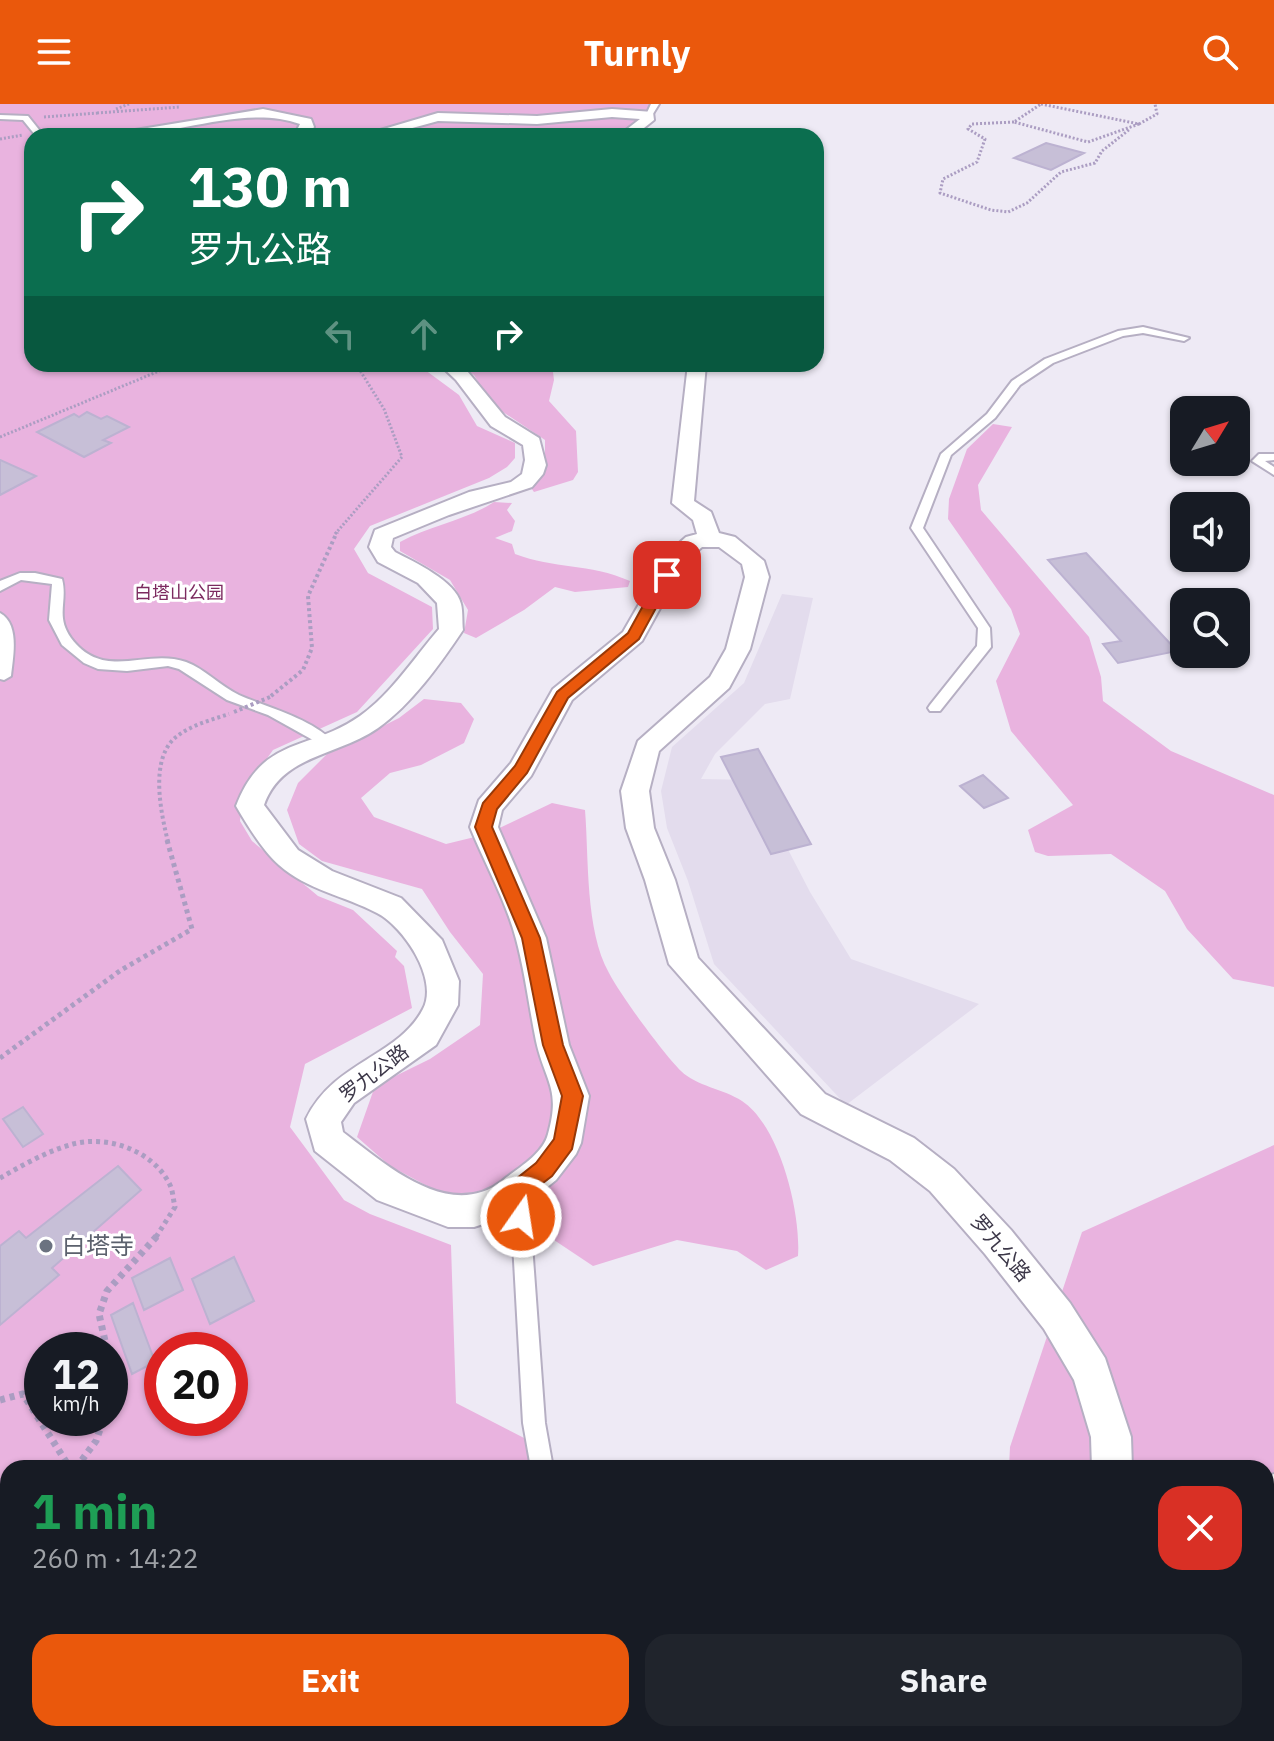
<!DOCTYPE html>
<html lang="en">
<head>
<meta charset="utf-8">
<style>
  body { margin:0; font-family:"IBM Plex Sans","Noto Sans SC",sans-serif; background:#20242c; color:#f1f3f6; height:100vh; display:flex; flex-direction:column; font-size:30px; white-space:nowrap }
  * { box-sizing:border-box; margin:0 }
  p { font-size:26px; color:#9ea1a6 }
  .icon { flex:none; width:44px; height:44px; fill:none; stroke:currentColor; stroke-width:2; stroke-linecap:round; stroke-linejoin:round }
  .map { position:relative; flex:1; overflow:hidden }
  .panel { position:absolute; left:0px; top:1356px; width:1274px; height:282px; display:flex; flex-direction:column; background:#171b24; border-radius:24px 24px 0 0; box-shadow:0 2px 6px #0004 }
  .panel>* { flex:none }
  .top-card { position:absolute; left:24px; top:24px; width:800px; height:244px; border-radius:24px; box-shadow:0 2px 6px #0004; background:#0b6e4f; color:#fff; overflow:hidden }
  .needle { width:52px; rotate:52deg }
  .fabs { position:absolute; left:1170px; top:292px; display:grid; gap:16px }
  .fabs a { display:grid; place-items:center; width:80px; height:80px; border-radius:16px; background:#171b24; box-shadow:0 2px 6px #0004; font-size:40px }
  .speed { position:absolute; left:24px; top:1228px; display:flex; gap:16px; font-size:40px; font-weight:700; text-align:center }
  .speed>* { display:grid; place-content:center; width:104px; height:104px; border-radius:50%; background:#171b24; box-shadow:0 2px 6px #0004; line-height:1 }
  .speed small { font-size:20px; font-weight:400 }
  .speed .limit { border:12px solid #d22; background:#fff; color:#111 }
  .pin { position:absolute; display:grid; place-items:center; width:68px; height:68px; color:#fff; margin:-34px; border-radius:16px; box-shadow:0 4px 12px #0006 }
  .me { position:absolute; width:88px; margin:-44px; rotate:13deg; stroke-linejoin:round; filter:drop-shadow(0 0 6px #0008) }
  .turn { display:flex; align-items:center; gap:28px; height:168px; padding:0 32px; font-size:36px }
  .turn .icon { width:104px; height:104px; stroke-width:2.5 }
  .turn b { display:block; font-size:56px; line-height:68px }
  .lanes { display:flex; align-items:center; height:76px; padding:0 32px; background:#0003; justify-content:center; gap:40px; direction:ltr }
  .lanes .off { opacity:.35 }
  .round { display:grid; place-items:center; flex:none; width:84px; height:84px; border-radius:24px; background:#20242c }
  .overview { display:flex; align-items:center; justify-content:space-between; height:136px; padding:0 32px }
  h1 { font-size:48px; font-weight:700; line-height:60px; color:#1e9e55 }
  .cta { display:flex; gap:16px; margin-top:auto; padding:16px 32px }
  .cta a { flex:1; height:92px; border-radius:24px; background:#ea580c; color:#fff; font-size:32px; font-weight:700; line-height:92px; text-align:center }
  .cta a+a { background:#20242c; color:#f1f3f6 }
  header { display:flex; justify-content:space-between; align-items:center; height:104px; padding:0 32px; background:#ea580c; color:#fff; font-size:36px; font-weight:700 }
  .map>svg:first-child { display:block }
  .residential { fill:#e3dced }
  .green { fill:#e9b3df; fill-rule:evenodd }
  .building { fill:#c7bfd7; stroke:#bcb2d1; stroke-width:2 }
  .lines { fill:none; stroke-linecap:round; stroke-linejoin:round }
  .service-casing { stroke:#b6afc3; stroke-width:4 }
  .minor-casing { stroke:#b6afc3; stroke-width:4 }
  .path-far3 { stroke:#ab9dc2; stroke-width:3; stroke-dasharray:2 2; stroke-linecap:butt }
  .path-far2 { stroke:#ab9dc2; stroke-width:4; stroke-dasharray:3 3; stroke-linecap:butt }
  .path-far1 { stroke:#ab9dc2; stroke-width:5; stroke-dasharray:4 4; stroke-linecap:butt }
  .path { stroke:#ab9dc2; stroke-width:7; stroke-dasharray:5 5; stroke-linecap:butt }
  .service { fill:#fff; fill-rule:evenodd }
  .minor { fill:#fff; fill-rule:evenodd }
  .path-bridge { stroke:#ab9dc2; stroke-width:4; stroke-dasharray:3 3; stroke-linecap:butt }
  .route { fill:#ea580c; stroke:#983908; stroke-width:2 }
  .worship-dot { fill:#6b7280; stroke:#fff; stroke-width:3 }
  .labels { text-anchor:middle; stroke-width:6; stroke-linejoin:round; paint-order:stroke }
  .far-park-label { font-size:18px; fill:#7c2a5f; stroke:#fff }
  .street-label { font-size:20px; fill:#3d3849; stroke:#fff }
  .near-worship-label { font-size:24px; fill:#5b616d; stroke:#fff; text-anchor:start }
</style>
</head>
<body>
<header><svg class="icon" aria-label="menu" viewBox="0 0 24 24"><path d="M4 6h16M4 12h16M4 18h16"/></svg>Turnly<svg class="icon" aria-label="search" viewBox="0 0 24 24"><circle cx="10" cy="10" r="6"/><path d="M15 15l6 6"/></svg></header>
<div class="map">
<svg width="1274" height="1637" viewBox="0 0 1274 1637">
  <rect width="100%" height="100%" fill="#eeeaf5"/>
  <path class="residential" d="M782,490L813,494L790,595L765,600L715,650L701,675L752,676L810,788L851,855L979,900L846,1001L714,860L688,777L667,724L661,687L672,643L744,579Z"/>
  <path class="green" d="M0,0H659L632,32H32V260H417L459,291L477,322L515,339V354L507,363L489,374L370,422L354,445L368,469L432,503L433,525L357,608L273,646L243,688L240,717L252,737L318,792L353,806L397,847L395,853L404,862L412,904L305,960L290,1023L344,1096L370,1110L451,1141L456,1299L528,1336L532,1364H8V1630H313L309,1637H0ZM42,1246H110V1314H42ZM162,1246H230V1314H162Z
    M458,260H552L554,276L549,297L576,327L578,368L573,376L534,388L529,381L545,365V336L491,300L474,271Z
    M993,320L1012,323L978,381L981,406L1089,533L1101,573L1103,597L1171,647L1274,691V883L1233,875L1187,825L1165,787L1111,750L1048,752L1035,748L1028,726L1073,701L1011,627L996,577L1020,530L1011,505L948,415L949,395L967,345Z
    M494,398L512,399L507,406L515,417L512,427L495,434L512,440L515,450C554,465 589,459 630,477L628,483L575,488L555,483L524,506L476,534L464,529L468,506L450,476L400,447V438C431,421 467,416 494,398Z
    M424,595L461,599L474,615L464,639L421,661L390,669L361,694L374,713L446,740L487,730L552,699L585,706C589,755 585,826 609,869C621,892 663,949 681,967C696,982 724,985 742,997C780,1022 801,1109 798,1152L766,1166L737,1147L677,1136L593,1162L545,1130L532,1086L442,1090L390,1062L357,1033L375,982L430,955L480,921L483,870L450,828L422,785L322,757L299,740L287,706L298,679L327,650L399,614Z
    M1274,1041V1637H987V1630H1266V1364H1009L1010,1343L1082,1128Z"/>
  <path class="building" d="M1046,39L1084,49L1051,66L1014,54Z
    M87,308L101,315L107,312L129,323L103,336L111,339L84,353L37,328L74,310L79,313Z
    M0,356L36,372L0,391Z
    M1086,449L1177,547L1118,559L1103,540L1121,537L1048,456Z
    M758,645L811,740L771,750L721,653Z
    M983,671L1008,694L984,704L960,682Z
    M23,1003L43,1030L23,1043L3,1015Z
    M118,1062L141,1086L52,1164L59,1171L0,1221V1142L19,1127L26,1134Z
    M234,1153L254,1197L210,1220L192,1175Z
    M170,1154L183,1186L144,1206L132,1174Z
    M133,1199L155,1258L132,1270L111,1211Z"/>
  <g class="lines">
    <defs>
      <path id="service" d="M651,0H659L651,13H645Z
        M0,11L28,12L44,32H36L23,16L0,15Z
        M1143,223L1189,234L1184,237L1143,229L1123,232L1053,259L1020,281L995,314L951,351L923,424L990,524L991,543L940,607H930L928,604L930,601L977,542L978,524L911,424L941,350L987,310L1012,277L1045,255L1118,227Z
        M1259,350H1274V356L1265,357L1274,363V371L1252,357Z
        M20,469H35L62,475C68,497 55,512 71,534C104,578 145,544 186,558C205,565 220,582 239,591C266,603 312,615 332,637L330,640H320L268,611L227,596L179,565L168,562L127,567L98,565L84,559L62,541L49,516L52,480L21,476L0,487V477Z
        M0,509C20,520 13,553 11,572L4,576L0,575Z
        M519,1076L526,1079L528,1085L545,1319L553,1364H531L523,1319L510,1085L512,1079Z
        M376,1630H404L401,1637H374Z"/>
      <path id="minor" d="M263,5L311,15L314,23L308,32H294L300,20C245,0 175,32 116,32L123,28Z
        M612,5L653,8L654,16L634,32H618L640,15L612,13L537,20L438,17L383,32H360L438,9L537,12Z
        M439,260L463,262L505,313L539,334L546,361L543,370L532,383L449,411L393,434L391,443L395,448C414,458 456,477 461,500C463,508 462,518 463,526C441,559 411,601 378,624C339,652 282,650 264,701L298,746L332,767L401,794L442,836L459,877L458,901L436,941L354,999L341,1018L343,1028C385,1060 449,1118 502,1077C518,1064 543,1050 548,1030C561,984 545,978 536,937C529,903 525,868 516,835C506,797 485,760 470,723L479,696L511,659L553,585L623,528L669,448L686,433L697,430L693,416L672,399L688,260H706L694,397L711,408L719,429L735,433L764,457L769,473L750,545L729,584L659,647L649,687L654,724L675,776L698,854L825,990L914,1034L954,1065L1011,1126L1070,1199L1105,1254L1131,1333L1132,1364H1092L1091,1333L1074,1276L1044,1225L985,1150L930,1087L890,1056L801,1010L669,860L645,776L626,724L621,687L638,637L710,573L726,545L745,473L742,460L719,443H702L686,457L642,537L572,596L531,672L502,706L498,723L546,834L569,941L589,992L581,1039L576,1050L556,1076L514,1110L474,1123H448L377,1096L315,1047L306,1015C334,957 398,953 423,905C439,875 403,822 377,809C345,792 307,786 279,761C263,747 247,721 236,702C263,631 309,648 360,612C392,589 414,554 439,525L437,499L418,479L378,458L369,443L375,426L469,388L511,378L522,370L525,356L523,341L491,322L456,276Z
        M1274,1370V1412L1266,1415V1373Z
        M806,1630H852L851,1637H805Z"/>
    </defs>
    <use href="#service" class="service-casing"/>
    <use href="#minor" class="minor-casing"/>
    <path class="path-far3" d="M1041,0L1139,20L1088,38L1014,18Z
      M116,5L129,0
      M97,9L180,3
      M44,13L98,9
      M1014,18L972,20L968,25L985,35L977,58L943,75L940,89L991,106L1008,108L1027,99L1061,68L1095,59L1102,47L1130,25
      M1139,20L1157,10L1155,0
      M0,35L23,31
      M0,333L176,260
      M335,430L402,353L384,305L356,260"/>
    <path class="path-far2" d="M271,592L303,566L312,544L308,492L337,428
      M168,738C161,709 149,655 176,633C191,621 211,616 229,610"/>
    <path class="path-far1" d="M0,954L121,866L192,825L167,736
      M0,1074C23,1061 47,1047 73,1040C107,1031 152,1046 169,1079C173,1086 173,1095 175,1103L156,1133"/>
    <path class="path" d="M107,1246L99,1210L107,1187L158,1131
      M110,1269L113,1289L110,1297
      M0,1296L23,1290L70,1364
      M76,1364L96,1337L104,1314
      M0,1504L8,1489"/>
    <use href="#service" class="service"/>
    <use href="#minor" class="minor"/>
    <path class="path-bridge" d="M234,608L270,593"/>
  </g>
  <path class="route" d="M667,467L674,471L639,535L568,594L527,669L497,705L492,723L540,834L563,941L583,992L572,1045L552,1072L530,1089L531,1113L528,1120L521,1123L513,1120L508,1085L511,1079L536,1059L554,1035L562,992L543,941L522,834L475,723L483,699L515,662L557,588L628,529L660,471Z"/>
  <circle class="worship-dot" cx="46" cy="1142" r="8"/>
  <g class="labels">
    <g class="far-park-label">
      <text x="179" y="495">白塔山公园</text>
    </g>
    <g class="street-label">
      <text transform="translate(374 969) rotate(-37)" y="7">罗九公路</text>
      <text transform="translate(1001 1144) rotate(50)" y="7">罗九公路</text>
    </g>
    <g class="near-worship-label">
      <text x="62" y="1150">白塔寺</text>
    </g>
  </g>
</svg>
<div class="fabs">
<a><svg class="needle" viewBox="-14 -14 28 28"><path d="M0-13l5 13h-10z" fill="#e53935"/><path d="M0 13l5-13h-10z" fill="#9ea1a6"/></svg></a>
<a><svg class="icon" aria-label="sound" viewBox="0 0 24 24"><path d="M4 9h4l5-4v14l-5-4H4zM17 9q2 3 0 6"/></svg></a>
<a><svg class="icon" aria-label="search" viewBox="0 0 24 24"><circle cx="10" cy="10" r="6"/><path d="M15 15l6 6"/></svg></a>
</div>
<div class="speed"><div>12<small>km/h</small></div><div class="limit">20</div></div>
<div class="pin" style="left:667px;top:471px;background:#d93025"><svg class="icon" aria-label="arrive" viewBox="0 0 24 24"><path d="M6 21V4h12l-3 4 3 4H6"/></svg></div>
<svg class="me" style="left:521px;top:1113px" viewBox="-20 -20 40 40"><circle r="17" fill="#ea580c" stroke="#fff" stroke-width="3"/><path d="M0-11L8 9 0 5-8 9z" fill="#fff"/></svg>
<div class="top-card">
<div class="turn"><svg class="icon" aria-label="right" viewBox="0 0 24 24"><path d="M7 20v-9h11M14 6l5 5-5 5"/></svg><div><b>130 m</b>罗九公路</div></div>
<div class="lanes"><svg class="icon off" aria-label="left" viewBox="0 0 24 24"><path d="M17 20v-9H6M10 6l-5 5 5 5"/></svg><svg class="icon off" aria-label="ahead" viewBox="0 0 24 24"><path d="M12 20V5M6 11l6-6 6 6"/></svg><svg class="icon" aria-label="right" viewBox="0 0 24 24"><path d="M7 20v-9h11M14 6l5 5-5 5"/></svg></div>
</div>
<section class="panel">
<div class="overview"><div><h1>1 min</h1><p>260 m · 14:22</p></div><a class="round" style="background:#d93025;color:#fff"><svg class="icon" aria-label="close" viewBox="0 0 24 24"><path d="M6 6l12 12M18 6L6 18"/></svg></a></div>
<div class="cta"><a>Exit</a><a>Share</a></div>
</section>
</div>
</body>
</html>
